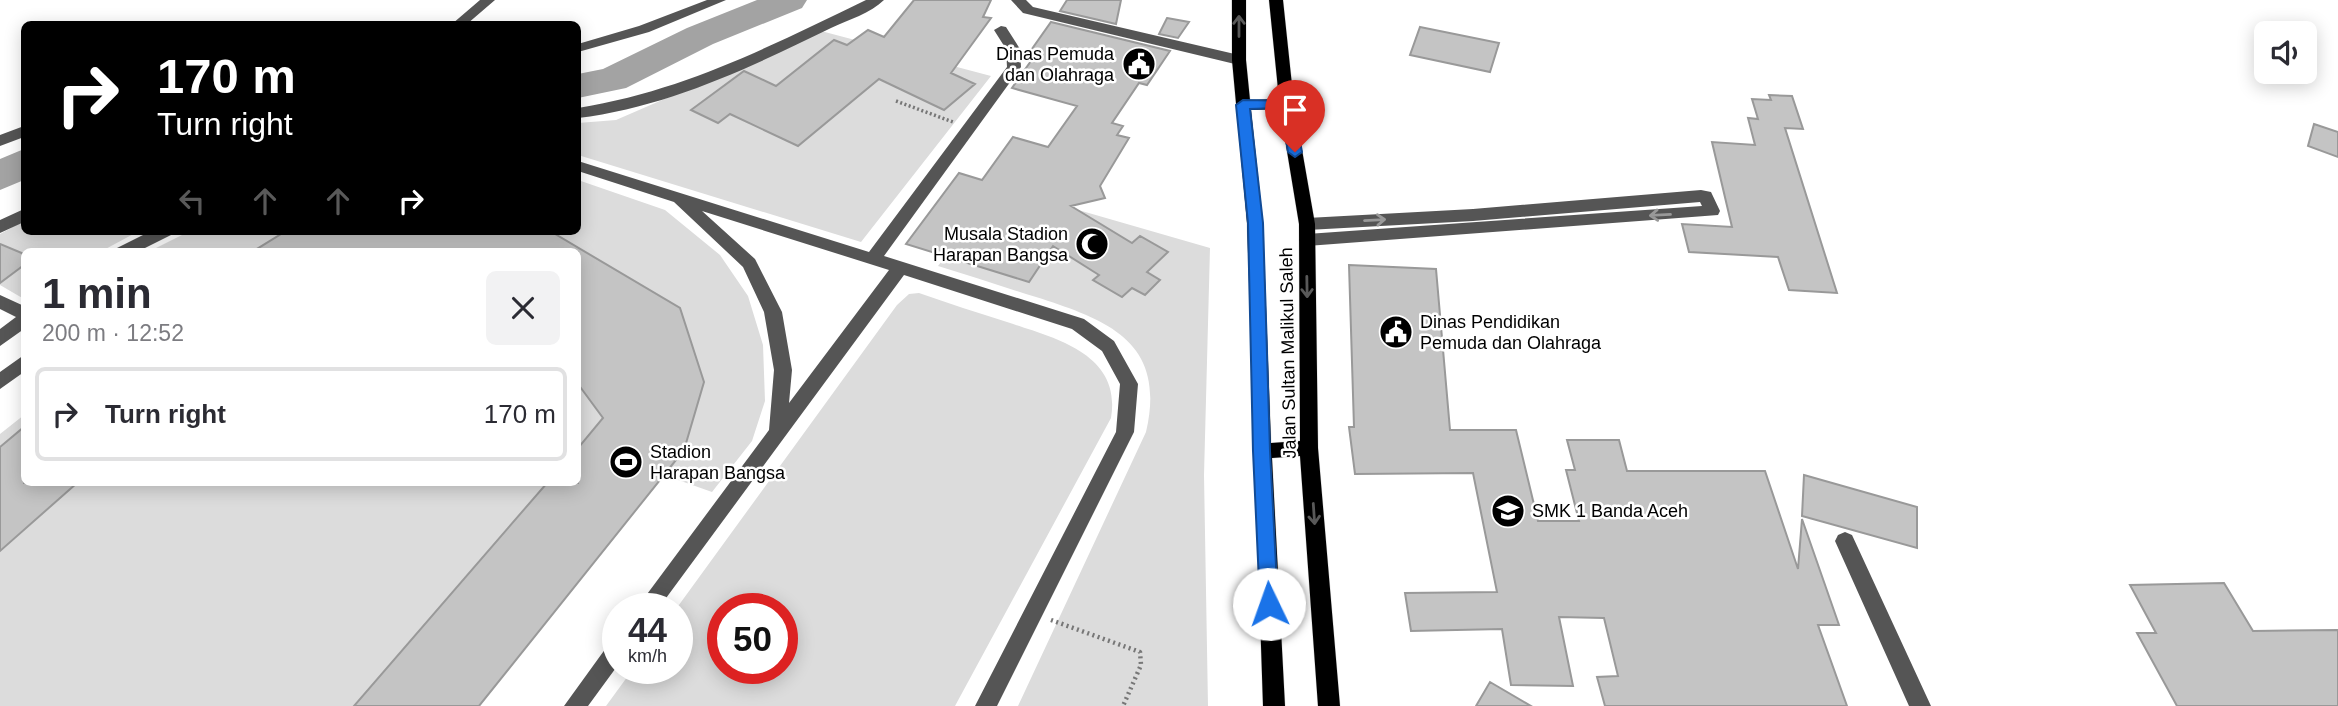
<!DOCTYPE html>
<html lang="en">
<head>
<meta charset="utf-8">
<style>
  body { margin:0; font-family:Arial,sans-serif; background:#f2f2f3; color:#2b2b33; height:100vh; display:flex; flex-direction:column; font-size:26px; white-space:nowrap }
  * { box-sizing:border-box; margin:0 }
  p { font-size:23px; color:#7c7c81 }
  .icon { flex:none; width:38px; height:38px; fill:none; stroke:currentColor; stroke-width:2; stroke-linecap:round; stroke-linejoin:round }
  .map { position:relative; flex:1; overflow:hidden }
  .details { position:absolute; left:21px; top:248px; width:560px; height:238px; display:flex; flex-direction:column; background:#fff; border-radius:10px; box-shadow:0 4px 18px #0003 }
  .details>* { flex:none }
  .guide { position:absolute; left:21px; top:21px; width:560px; height:214px; border-radius:10px; box-shadow:0 4px 18px #0003; background:#000; color:#fff; overflow:hidden }
  .buttons { position:absolute; left:2254px; top:21px; display:grid; gap:14px }
  .buttons a { display:grid; place-items:center; width:63px; height:63px; border-radius:10px; background:#fff; box-shadow:0 4px 18px #0003; font-size:35px }
  .speed { position:absolute; left:602px; top:593px; display:flex; gap:14px; font-size:35px; font-weight:700; text-align:center }
  .speed>* { display:grid; place-content:center; width:91px; height:91px; border-radius:50%; background:#fff; box-shadow:0 4px 18px #0003; line-height:1 }
  .speed small { font-size:18px; font-weight:400 }
  .speed .limit { border:10px solid #d22; background:#fff; color:#111 }
  .pin { position:absolute; display:grid; place-items:center; width:60px; height:60px; color:#fff; margin:-72px -30px; border-radius:50% 50% 50% 0; rotate:-45deg; box-shadow:0 0 7px #0007 }
  .pin .icon { rotate:45deg }
  .me { position:absolute; width:77px; margin:-38px; rotate:357deg; stroke-linejoin:round; filter:drop-shadow(0 0 5px #0008) }
  .turn { display:flex; align-items:center; gap:24px; height:147px; padding:0 21px; font-size:32px }
  .turn .icon { width:91px; height:91px; stroke-width:2.5 }
  .turn b { display:block; font-size:49px; line-height:60px }
  .lanes { display:flex; align-items:center; height:66px; padding:0 21px; background:#0003; justify-content:center; gap:35px; direction:ltr }
  .lanes .off { opacity:.35 }
  .round { display:grid; place-items:center; flex:none; width:74px; height:74px; border-radius:10px; background:#f2f2f3 }
  .headline { display:flex; align-items:center; justify-content:space-between; height:119px; padding:0 21px }
  h1 { font-size:42px; font-weight:700; line-height:52px }
  ul { padding:0; list-style:none }
  li { display:flex; align-items:center; gap:21px; height:94px; margin:0 14px 10px; padding:0 7px; border:4px solid #e1e1e2; border-radius:10px }
  li div { flex:1 }
  li b { display:block; font-size:26px }
  li em { font-style:normal }
  .map>svg:first-child { display:block }
  .green { fill:#dcdcdc; fill-rule:evenodd }
  .lines { fill:none; stroke-linecap:round; stroke-linejoin:round }
  .river { fill:#a3a3a3; fill-rule:evenodd }
  .building { fill:#c4c4c4; stroke:#999; stroke-width:2 }
  .major-casing { stroke:#dbdbdb; stroke-width:1 }
  .path-far1 { stroke:#777; stroke-width:3.5; stroke-dasharray:2 2.5; stroke-linecap:butt }
  .path { stroke:#777; stroke-width:4.5; stroke-dasharray:2 3.5; stroke-linecap:butt }
  .minor { fill:#555; fill-rule:evenodd }
  .major { fill:#000; fill-rule:evenodd }
  .oneway { stroke:#595959 }
  .oneway2 { stroke:#999 }
  .route { fill:#1a73e8; stroke:#114b97; stroke-width:2 }
  .labels { text-anchor:middle; stroke-width:5; stroke-linejoin:round; paint-order:stroke }
  .poi-label { font-size:18px; fill:#000; stroke:#fff; text-anchor:start }
  .street-label { font-size:18px; fill:#000; stroke:#fff }
</style>
</head>
<body>
<div class="map">
<svg width="2338" height="706" viewBox="0 0 2338 706">
  <rect width="100%" height="100%" fill="#fff"/>
  <path class="green" d="M821,31L991,76L861,242L578,155V123L616,120Z
    M578,180L665,210L720,255L748,296L763,345L765,401L752,441L712,492L664,475L479,706H0V434L24,415V483H578V252H148L190,231H578Z
    M999,187L1210,248L1204,475L1208,706H1018L1146,432C1167,342 1108,320 1036,297C1003,287 971,276 938,266Z
    M24,221V231H139L100,252H24V299L0,285V234Z
    M919,293C948,303 978,313 1007,322C1054,338 1122,353 1111,418L955,706H606L633,669L677,668L676,609L897,305L909,294ZM723,609H782V668H723Z"/>
  <g class="lines">
    <path class="river" d="M757,0H807L802,8L713,44L626,88L578,98V74L603,69L687,28Z
      M24,149V180L0,190V159Z"/>
  </g>
  <path class="building" d="M914,0H991L983,17L991,18L951,73L975,84L944,110L879,79L798,146L730,114L718,123L691,110L744,71L776,86L834,40L847,45L868,30L884,37Z
    M1067,0H1121L1116,24L1060,11Z
    M1167,18L1189,22L1178,38L1159,34Z
    M1051,22L1170,51L1147,85L1139,83L1112,123L1123,126L1117,135L1129,138L1100,186L1105,198L1071,206L1132,243L1140,236L1168,252L1147,272L1160,280L1145,295L1132,288L1122,297L1093,280L1099,275L1053,246L1029,282L906,244L959,173L982,180L1013,137L1048,147L1077,106L1012,88L1033,58L1027,56Z
    M1420,27L1499,43L1490,72L1410,55Z
    M1769,95L1792,96L1803,129L1785,128L1837,293L1789,290L1778,257L1689,252L1682,224L1732,227L1712,142L1755,145L1748,118L1758,119L1752,99L1771,100Z
    M2314,124L2338,132V157L2308,146Z
    M286,231H550L680,308L704,382L684,450L479,706H354L547,483H578V448L603,418L578,384V252H252Z
    M0,244L24,254V265L0,283Z
    M1349,265L1436,269L1450,430H1516L1538,521H1579L1566,470H1575L1567,440H1619L1627,471H1765L1798,569L1802,519L1839,625H1818L1847,706H1605L1597,677L1618,676L1604,618L1559,617L1573,686L1511,685L1502,629L1411,631L1405,593L1497,592L1473,473L1355,474L1349,427H1354Z
    M24,427V483H77L0,551V447Z
    M1804,475L1917,507V548L1802,516Z
    M2224,583L2253,631L2338,630V706H2177L2137,633H2156L2130,585Z
    M1490,682L1531,706H1476Z"/>
  <g class="lines">
    <defs>
      <path id="major" d="M1232,0H1246V60L1250,100L1279,99L1269,0H1283L1294,104L1315,224L1318,448L1340,706H1318L1300,456L1272,458L1285,706H1263L1247,223L1232,60ZM1280,109L1299,224L1300,441L1271,443L1263,223L1251,110Z"/>
    </defs>
    <use href="#major" class="major-casing"/>
    <path class="path-far1" d="M896,101L953,122"/>
    <path class="path" d="M1051,620L1140,652L1141,665L1123,706"/>
    <path class="minor" d="M480,0H495L467,24H452Z
      M707,0H726L649,32L578,52V44L639,26Z
      M866,0H884C871,13 848,20 831,28C751,67 668,107 578,118V108C686,90 768,47 866,0Z
      M1011,0H1026L1033,7L1239,55L1246,60L1239,65L1023,13Z
      M1001,26L1006,27L1020,49L1021,67L884,256L1084,319L1114,341L1138,384L1134,432L997,706H975L1116,432L1120,384L1102,351L1072,329L904,275L658,609H636L769,430L774,370L764,312L743,267L674,202L578,171V161L869,252L1007,67L1006,49L994,30ZM702,211L889,270L789,403L792,370L782,312L755,259Z
      M24,126V137L0,146V135Z
      M1701,190L1711,192L1720,211L1718,215L1307,246L1299,240L1307,234L1702,206L1700,202L1473,221L1307,230L1299,224L1307,218L1473,209Z
      M24,209V222L0,233V220Z
      M151,231H173L171,235L137,252H115L117,248Z
      M0,295L24,306V329L0,346V329L16,317L0,309Z
      M24,355V372L0,389V372Z
      M1845,532L1852,535L1931,706H1909L1835,541L1838,535Z
      M618,639V665L588,706H564L611,641Z"/>
    <use href="#major" class="major"/>
  </g>
  <defs><path id="oneway-shaft" d="M-6 0H5M1.5-3L5.5 0L1.5 3" fill="none" stroke-width="1.6" stroke-linecap="round" stroke-linejoin="round" transform="scale(1.75)"/></defs>
  <g class="oneway">
    <use href="#oneway-shaft" transform="translate(1239 26) rotate(-90)"/>
    <use href="#oneway-shaft" transform="translate(1307 287) rotate(89)"/>
    <use href="#oneway-shaft" transform="translate(1314 514) rotate(86)"/>
  </g>
  <g class="oneway2">
    <use href="#oneway-shaft" transform="translate(1660 215) rotate(177)"/>
    <use href="#oneway-shaft" transform="translate(1375 220) rotate(-3)"/>
  </g>
  <path class="route" d="M1243,100L1292,101L1302,152L1295,157L1288,152L1281,108L1250,109L1263,223L1270,451L1278,604L1276,610L1269,612L1263,610L1260,604L1253,451L1248,223L1236,105Z"/>
  <defs>
    <symbol id="civic-disc" viewBox="-11 -11 22 22"><circle r="9.5" fill="#000" stroke="#fff"/><path d="M-.6-6.5H3V-4.5H.6V-3L4-1V1h2V6H-6V1h2V-1L-.6-3ZM-1.2 2.5V6h2.4V2.5Z" fill="#fff"/></symbol>
    <symbol id="mosque-disc" viewBox="-11 -11 22 22"><circle r="9.5" fill="#000" stroke="#fff"/><path d="M3.5-4.9A6 6 0 1 0 3.5 4.9A5 5 0 1 1 3.5-4.9Z" fill="#fff"/></symbol>
    <symbol id="stadium-disc" viewBox="-11 -11 22 22"><circle r="9.5" fill="#000" stroke="#fff"/><path d="M0-5a6.5 5 0 1 0 0 10a6.5 5 0 1 0 0-10ZM-3.5-1.8h7v3.6h-7Z" fill="#fff"/></symbol>
    <symbol id="university-disc" viewBox="-11 -11 22 22"><circle r="9.5" fill="#000" stroke="#fff"/><path d="M0-5L7-2L0 1L-7-2ZM-4 1L0 2.5L4 1V4Q0 6-4 4Z" fill="#fff"/></symbol>
  </defs>
  <g fill-rule="evenodd">
    <use href="#civic-disc" x="1120" y="45" width="38" height="38"/>
    <use href="#mosque-disc" x="1073" y="225" width="38" height="38"/>
    <use href="#civic-disc" x="1377" y="313" width="38" height="38"/>
    <use href="#stadium-disc" x="607" y="443" width="38" height="38"/>
    <use href="#university-disc" x="1489" y="492" width="38" height="38"/>
  </g>
  <g class="labels">
    <g class="poi-label">
      <text x="1114" y="60" text-anchor="end">Dinas Pemuda<tspan x="1114" dy="21">dan Olahraga</tspan></text>
      <text x="1068" y="240" text-anchor="end">Musala Stadion<tspan x="1068" dy="21">Harapan Bangsa</tspan></text>
      <text x="1420" y="328">Dinas Pendidikan<tspan x="1420" dy="21">Pemuda dan Olahraga</tspan></text>
      <text x="650" y="458">Stadion<tspan x="650" dy="21">Harapan Bangsa</tspan></text>
      <text x="1532" y="517">SMK 1 Banda Aceh</text>
    </g>
    <g class="street-label">
      <text transform="translate(1288 353) rotate(-91)" y="6">Jalan Sultan Malikul Saleh</text>
    </g>
  </g>
</svg>
<div class="buttons">
<a><svg class="icon" aria-label="sound" viewBox="0 0 24 24"><path d="M4 9h4l5-4v14l-5-4H4zM17 9q2 3 0 6"/></svg></a>
</div>
<div class="speed"><div>44<small>km/h</small></div><div class="limit">50</div></div>
<div class="pin" style="left:1295px;top:152px;background:#d93025"><svg class="icon" aria-label="arrive" viewBox="0 0 24 24"><path d="M6 21V4h12l-3 4 3 4H6"/></svg></div>
<svg class="me" style="left:1269px;top:604px" viewBox="-20 -20 40 40"><circle r="19" fill="#fff"/><path d="M0-13L10 11 0 6-10 11z" fill="#1a73e8"/></svg>
<div class="guide">
<div class="turn"><svg class="icon" aria-label="right" viewBox="0 0 24 24"><path d="M7 20v-9h11M14 6l5 5-5 5"/></svg><div><b>170 m</b>Turn right</div></div>
<div class="lanes"><svg class="icon off" aria-label="left" viewBox="0 0 24 24"><path d="M17 20v-9H6M10 6l-5 5 5 5"/></svg><svg class="icon off" aria-label="ahead" viewBox="0 0 24 24"><path d="M12 20V5M6 11l6-6 6 6"/></svg><svg class="icon off" aria-label="ahead" viewBox="0 0 24 24"><path d="M12 20V5M6 11l6-6 6 6"/></svg><svg class="icon" aria-label="right" viewBox="0 0 24 24"><path d="M7 20v-9h11M14 6l5 5-5 5"/></svg></div>
</div>
<section class="details">
<div class="headline"><div><h1>1 min</h1><p>200 m · 12:52</p></div><a class="round"><svg class="icon" aria-label="close" viewBox="0 0 24 24"><path d="M6 6l12 12M18 6L6 18"/></svg></a></div>
<ul>
<li><svg class="icon" aria-label="right" viewBox="0 0 24 24"><path d="M7 20v-9h11M14 6l5 5-5 5"/></svg><div><b>Turn right</b></div><em>170 m</em></li>
</ul>
</section>
</div>
</body>
</html>
